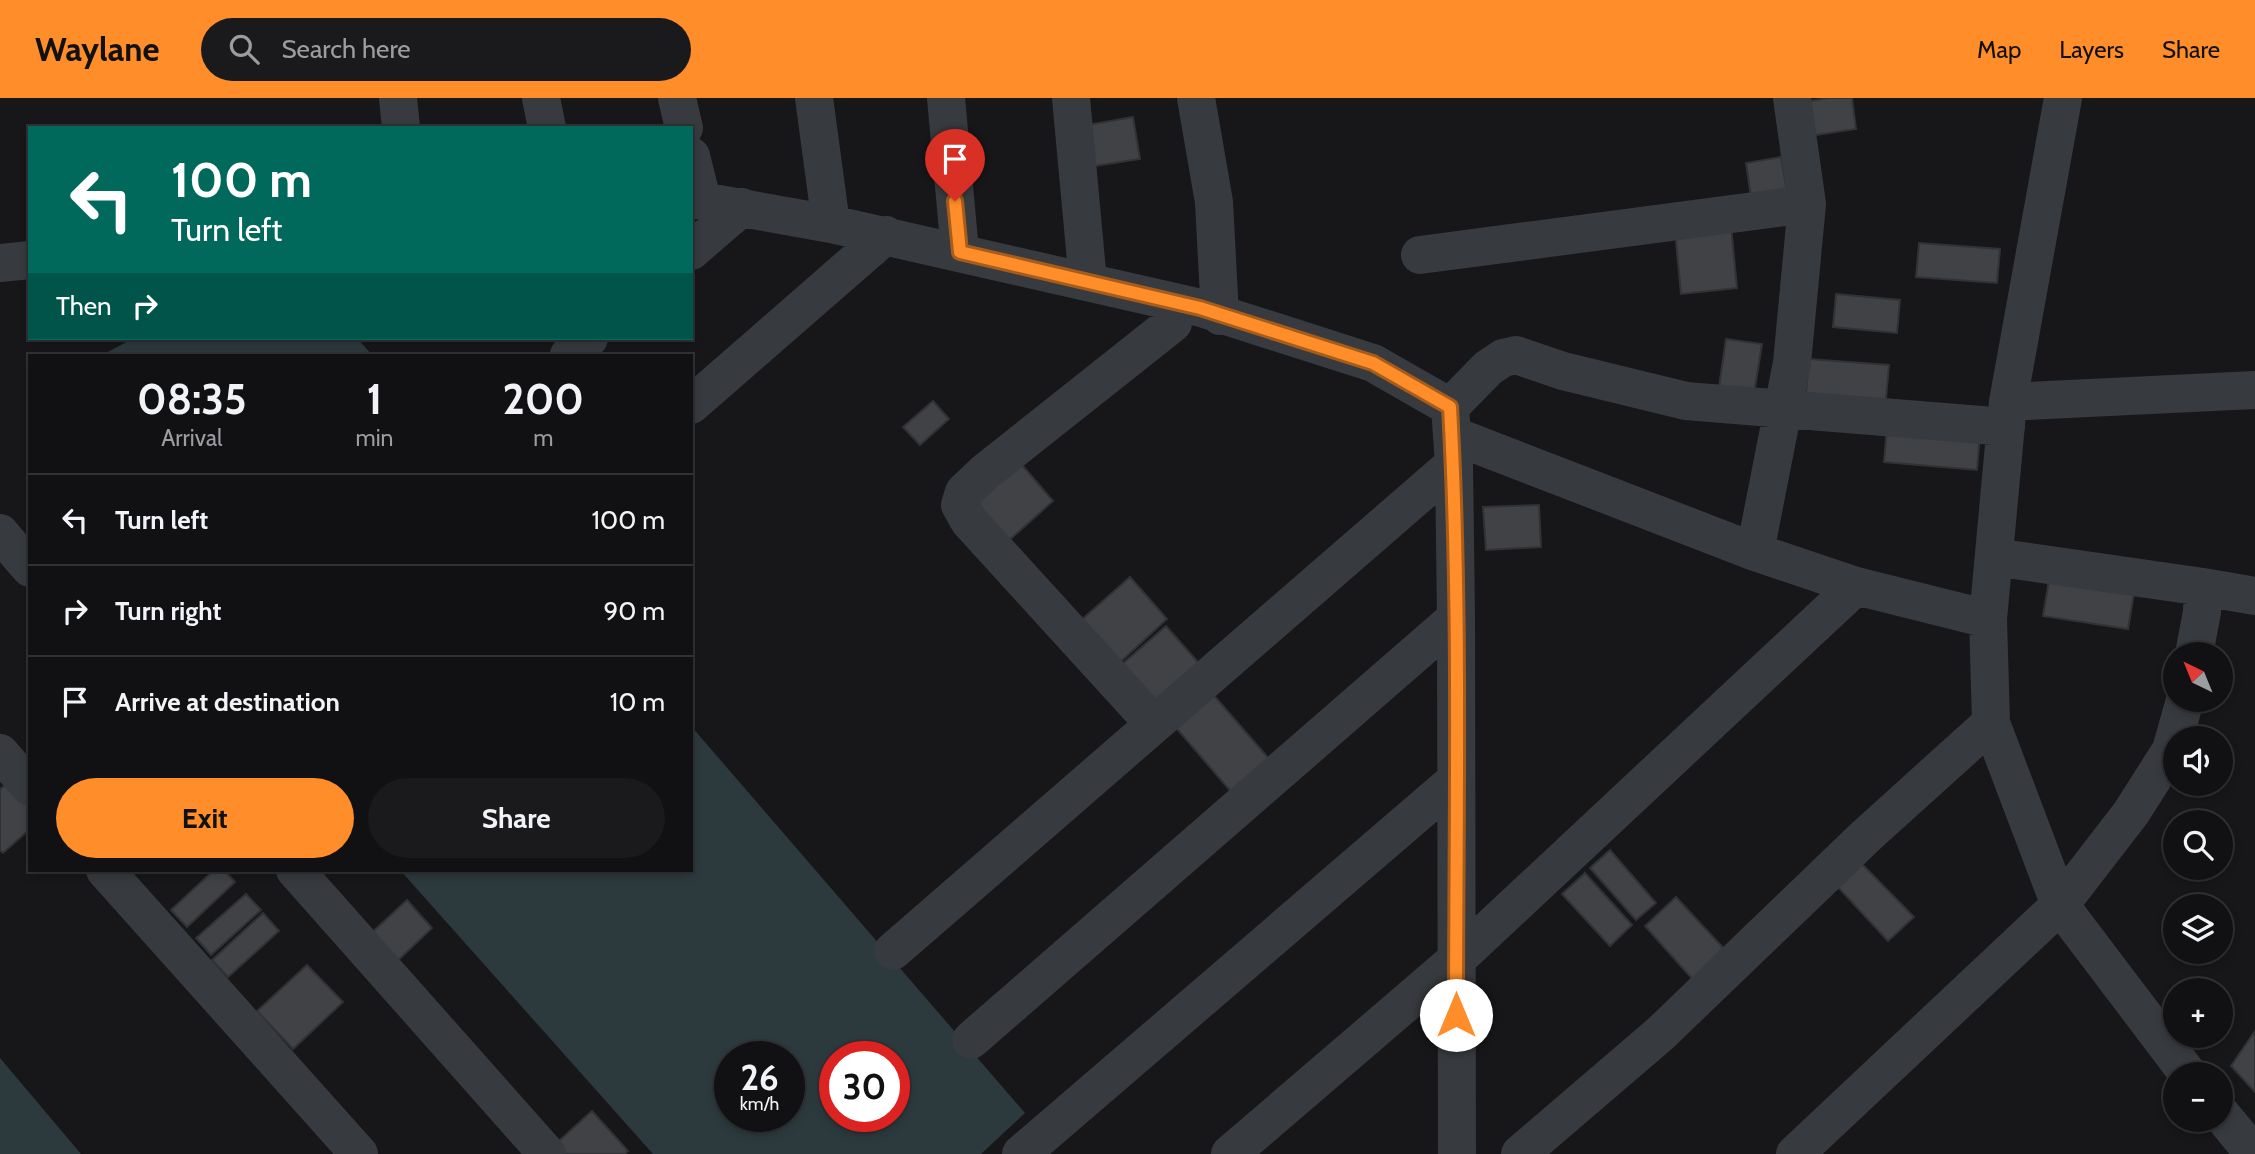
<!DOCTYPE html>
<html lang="en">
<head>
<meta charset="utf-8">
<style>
  body { margin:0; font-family:Cabin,sans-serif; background:#1a1a1c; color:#f1f3f6; height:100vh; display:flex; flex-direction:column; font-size:26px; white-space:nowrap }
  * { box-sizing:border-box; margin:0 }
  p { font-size:23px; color:#9c9da0 }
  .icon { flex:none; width:38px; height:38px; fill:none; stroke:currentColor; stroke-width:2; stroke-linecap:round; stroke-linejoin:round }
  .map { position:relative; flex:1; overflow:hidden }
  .sheet { position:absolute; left:28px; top:256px; width:665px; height:518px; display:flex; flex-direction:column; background:#111113; border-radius:0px; box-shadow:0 4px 10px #0003,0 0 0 2px #303133 }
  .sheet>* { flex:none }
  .top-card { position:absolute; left:28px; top:28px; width:665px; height:214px; border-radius:0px; box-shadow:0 4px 10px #0003,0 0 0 2px #303133; background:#00695c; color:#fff; overflow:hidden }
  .needle { width:46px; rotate:317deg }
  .fabs { position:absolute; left:2163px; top:544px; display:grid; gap:14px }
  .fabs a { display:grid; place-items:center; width:70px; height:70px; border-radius:50%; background:#111113; box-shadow:0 4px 10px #0003,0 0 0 2px #303133; font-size:35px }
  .speed { position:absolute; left:714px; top:943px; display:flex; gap:14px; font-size:35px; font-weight:700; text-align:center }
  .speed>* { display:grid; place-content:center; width:91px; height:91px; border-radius:50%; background:#111113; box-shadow:0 4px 10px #0003,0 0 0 2px #303133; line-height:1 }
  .speed small { font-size:18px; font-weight:400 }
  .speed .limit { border:10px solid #d22; background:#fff; color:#111 }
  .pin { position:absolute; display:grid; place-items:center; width:60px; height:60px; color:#fff; margin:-72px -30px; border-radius:50% 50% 50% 0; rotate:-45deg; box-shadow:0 0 7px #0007 }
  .pin .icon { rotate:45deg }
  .me { position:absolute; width:77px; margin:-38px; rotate:0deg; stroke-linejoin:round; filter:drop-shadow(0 0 5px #0008) }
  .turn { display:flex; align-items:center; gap:24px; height:147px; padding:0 28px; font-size:32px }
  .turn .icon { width:91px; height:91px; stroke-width:2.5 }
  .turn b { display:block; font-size:49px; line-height:60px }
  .then { display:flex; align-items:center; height:66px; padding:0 28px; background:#0003; gap:14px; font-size:26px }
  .eta { display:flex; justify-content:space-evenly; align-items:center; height:119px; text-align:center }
  .eta b { font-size:42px; font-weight:700; line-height:49px }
  .button { display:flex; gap:14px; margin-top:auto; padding:14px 28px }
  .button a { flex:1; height:80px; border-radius:42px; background:#ff8d29; color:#111; font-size:28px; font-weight:700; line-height:80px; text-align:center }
  .button a+a { background:#1a1a1c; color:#f1f3f6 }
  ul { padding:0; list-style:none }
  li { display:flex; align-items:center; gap:21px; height:91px; padding:0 28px; border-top:2px solid #303133 }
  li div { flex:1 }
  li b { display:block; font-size:26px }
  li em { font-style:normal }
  header { display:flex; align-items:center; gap:42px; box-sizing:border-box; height:98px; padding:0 35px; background:#ff8d29; color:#111 }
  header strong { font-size:33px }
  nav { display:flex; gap:38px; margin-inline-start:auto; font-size:24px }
  .search { width:490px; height:63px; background:#1a1a1c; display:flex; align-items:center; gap:18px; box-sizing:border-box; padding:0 24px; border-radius:38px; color:#9c9da0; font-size:26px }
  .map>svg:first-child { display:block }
  .water { fill:#2c3a3e; fill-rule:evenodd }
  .building { fill:#414246; stroke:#313235; stroke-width:2 }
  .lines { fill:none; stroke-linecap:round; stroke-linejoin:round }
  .minor { stroke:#373a3e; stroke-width:38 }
  .route-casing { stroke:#a65c1b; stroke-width:18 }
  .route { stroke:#ff8d29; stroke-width:12 }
</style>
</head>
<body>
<header>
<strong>Waylane</strong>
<div class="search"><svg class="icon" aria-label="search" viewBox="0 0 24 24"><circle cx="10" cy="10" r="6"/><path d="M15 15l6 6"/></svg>Search here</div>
<nav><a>Map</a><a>Layers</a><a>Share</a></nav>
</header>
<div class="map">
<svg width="2255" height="1056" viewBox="0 0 2255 1056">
  <rect width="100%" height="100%" fill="#171719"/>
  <path class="water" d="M134,240H357L372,257H102Z
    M691,628L1025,1015L981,1056H653L400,772H691ZM730,959H789V1018H730ZM835,959H894V1018H835Z
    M0,960L81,1056H0Z"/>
  <path class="building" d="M1828,0H1852L1856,31L1809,38L1804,4Z
    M1133,19L1140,61L1094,68L1088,27Z
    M1781,59L1788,100L1752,106L1746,65Z
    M1731,127L1737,190L1681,196L1675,133Z
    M1919,145L2000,151L1997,185L1916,179Z
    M1836,196L1900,202L1897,235L1833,229Z
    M1726,241L1762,246L1753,302L1718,296Z
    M1809,261L1889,267L1885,312L1805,306Z
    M933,303L949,321L920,347L903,329Z
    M1887,328L1980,336L1977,372L1884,364Z
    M1016,360L1053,403L1006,445L968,402Z
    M1539,407L1541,449L1486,452L1483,409Z
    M2050,476L2135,489L2128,531L2043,518Z
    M1130,479L1167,521L1118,566L1080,523Z
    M1166,528L1204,571L1158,610L1121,567Z
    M1209,592L1271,663L1233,696L1172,625Z
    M9,684L30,707V731L3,755L0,752V691Z
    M1610,752L1656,805L1636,822L1590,770Z
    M1860,764L1914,819L1888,843L1836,787Z
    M214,772H224L235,784L187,829L171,812Z
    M1585,775L1632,827L1610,848L1562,796Z
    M246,796L261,812L211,857L196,840Z
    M1676,799L1728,855L1696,885L1645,828Z
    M407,802L432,830L393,867L367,839Z
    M263,815L279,833L228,879L212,862Z
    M307,867L343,904L293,951L257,913Z
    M2255,933V994L2231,968Z
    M592,1013L628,1053L625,1056H558L552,1049Z"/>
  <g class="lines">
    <path class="minor" d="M398,0L401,30
      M541,0L547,30
      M677,0L684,30
      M814,0L831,126
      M946,0L960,154
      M1071,0L1088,184
      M1196,0L1214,104L1220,218
      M2063,0L2008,304L1988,521L1991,625L2060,807L2188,976
      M691,58L702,102
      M691,101L831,126L1201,210L1373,265L1450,309L1454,366L1456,520L1457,1056
      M691,153L742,109
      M1420,157L1807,106
      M0,165L30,162
      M569,257L589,240
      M2008,304L2255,292
      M691,307L886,137
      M1450,309L1488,270L1503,260L1516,257L1563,273L1686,303L2006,329
      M1452,337L1755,454L1856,488L1988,521
      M0,435L30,470
      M1755,454L1792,265L1807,106L1792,0
      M1994,459L2203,489
      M2194,556L2202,514L2203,489L2255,498
      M1154,626L969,423L960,407L964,394L984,375L1173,225
      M0,655L30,689
      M105,772L359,1056
      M295,772L547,1056
      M893,853L1454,366
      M971,942L1456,520
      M2221,1016L2254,1056
      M1021,1056L1456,682
      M1230,1056L1456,862L1856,488
      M1520,1056L1660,936L1866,738L1991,625
      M1795,1056L2060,807L2131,715L2171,652L2185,602"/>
  </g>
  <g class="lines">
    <defs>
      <path id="route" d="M955,103L960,154L1200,210L1373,265L1450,309C1461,511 1456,715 1456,917"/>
    </defs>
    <use href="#route" class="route-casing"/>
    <use href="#route" class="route"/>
  </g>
</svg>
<div class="fabs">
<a><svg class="needle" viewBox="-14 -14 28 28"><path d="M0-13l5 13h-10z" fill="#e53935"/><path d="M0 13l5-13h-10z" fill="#9c9da0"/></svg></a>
<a><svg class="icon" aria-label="sound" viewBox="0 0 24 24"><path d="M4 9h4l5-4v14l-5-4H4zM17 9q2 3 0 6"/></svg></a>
<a><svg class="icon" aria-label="search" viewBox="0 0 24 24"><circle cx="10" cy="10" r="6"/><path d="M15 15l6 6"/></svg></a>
<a><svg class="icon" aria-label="layers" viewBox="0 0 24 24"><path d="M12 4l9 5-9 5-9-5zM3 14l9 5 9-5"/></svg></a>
<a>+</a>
<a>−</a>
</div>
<div class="speed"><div>26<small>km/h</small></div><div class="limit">30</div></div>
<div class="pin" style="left:955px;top:103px;background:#d93025"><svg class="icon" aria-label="arrive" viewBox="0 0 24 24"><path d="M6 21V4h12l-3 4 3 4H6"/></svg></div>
<svg class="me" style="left:1456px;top:917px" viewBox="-20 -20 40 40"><circle r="19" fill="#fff"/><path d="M0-13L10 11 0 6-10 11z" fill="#ff8d29"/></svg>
<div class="top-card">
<div class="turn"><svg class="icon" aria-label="left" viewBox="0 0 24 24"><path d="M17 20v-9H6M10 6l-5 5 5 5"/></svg><div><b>100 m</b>Turn left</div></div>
<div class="then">Then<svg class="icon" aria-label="right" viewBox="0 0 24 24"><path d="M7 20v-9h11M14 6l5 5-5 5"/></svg></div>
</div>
<section class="sheet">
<div class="eta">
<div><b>08:35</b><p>Arrival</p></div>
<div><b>1</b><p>min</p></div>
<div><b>200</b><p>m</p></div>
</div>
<ul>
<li><svg class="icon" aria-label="left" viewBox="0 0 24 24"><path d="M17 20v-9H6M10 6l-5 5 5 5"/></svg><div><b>Turn left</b></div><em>100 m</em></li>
<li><svg class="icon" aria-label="right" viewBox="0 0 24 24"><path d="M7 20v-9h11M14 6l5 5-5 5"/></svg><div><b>Turn right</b></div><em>90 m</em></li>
<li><svg class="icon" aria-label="arrive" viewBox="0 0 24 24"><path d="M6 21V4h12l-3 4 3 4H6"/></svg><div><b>Arrive at destination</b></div><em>10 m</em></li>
</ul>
<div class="button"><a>Exit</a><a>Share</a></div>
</section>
</div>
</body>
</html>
